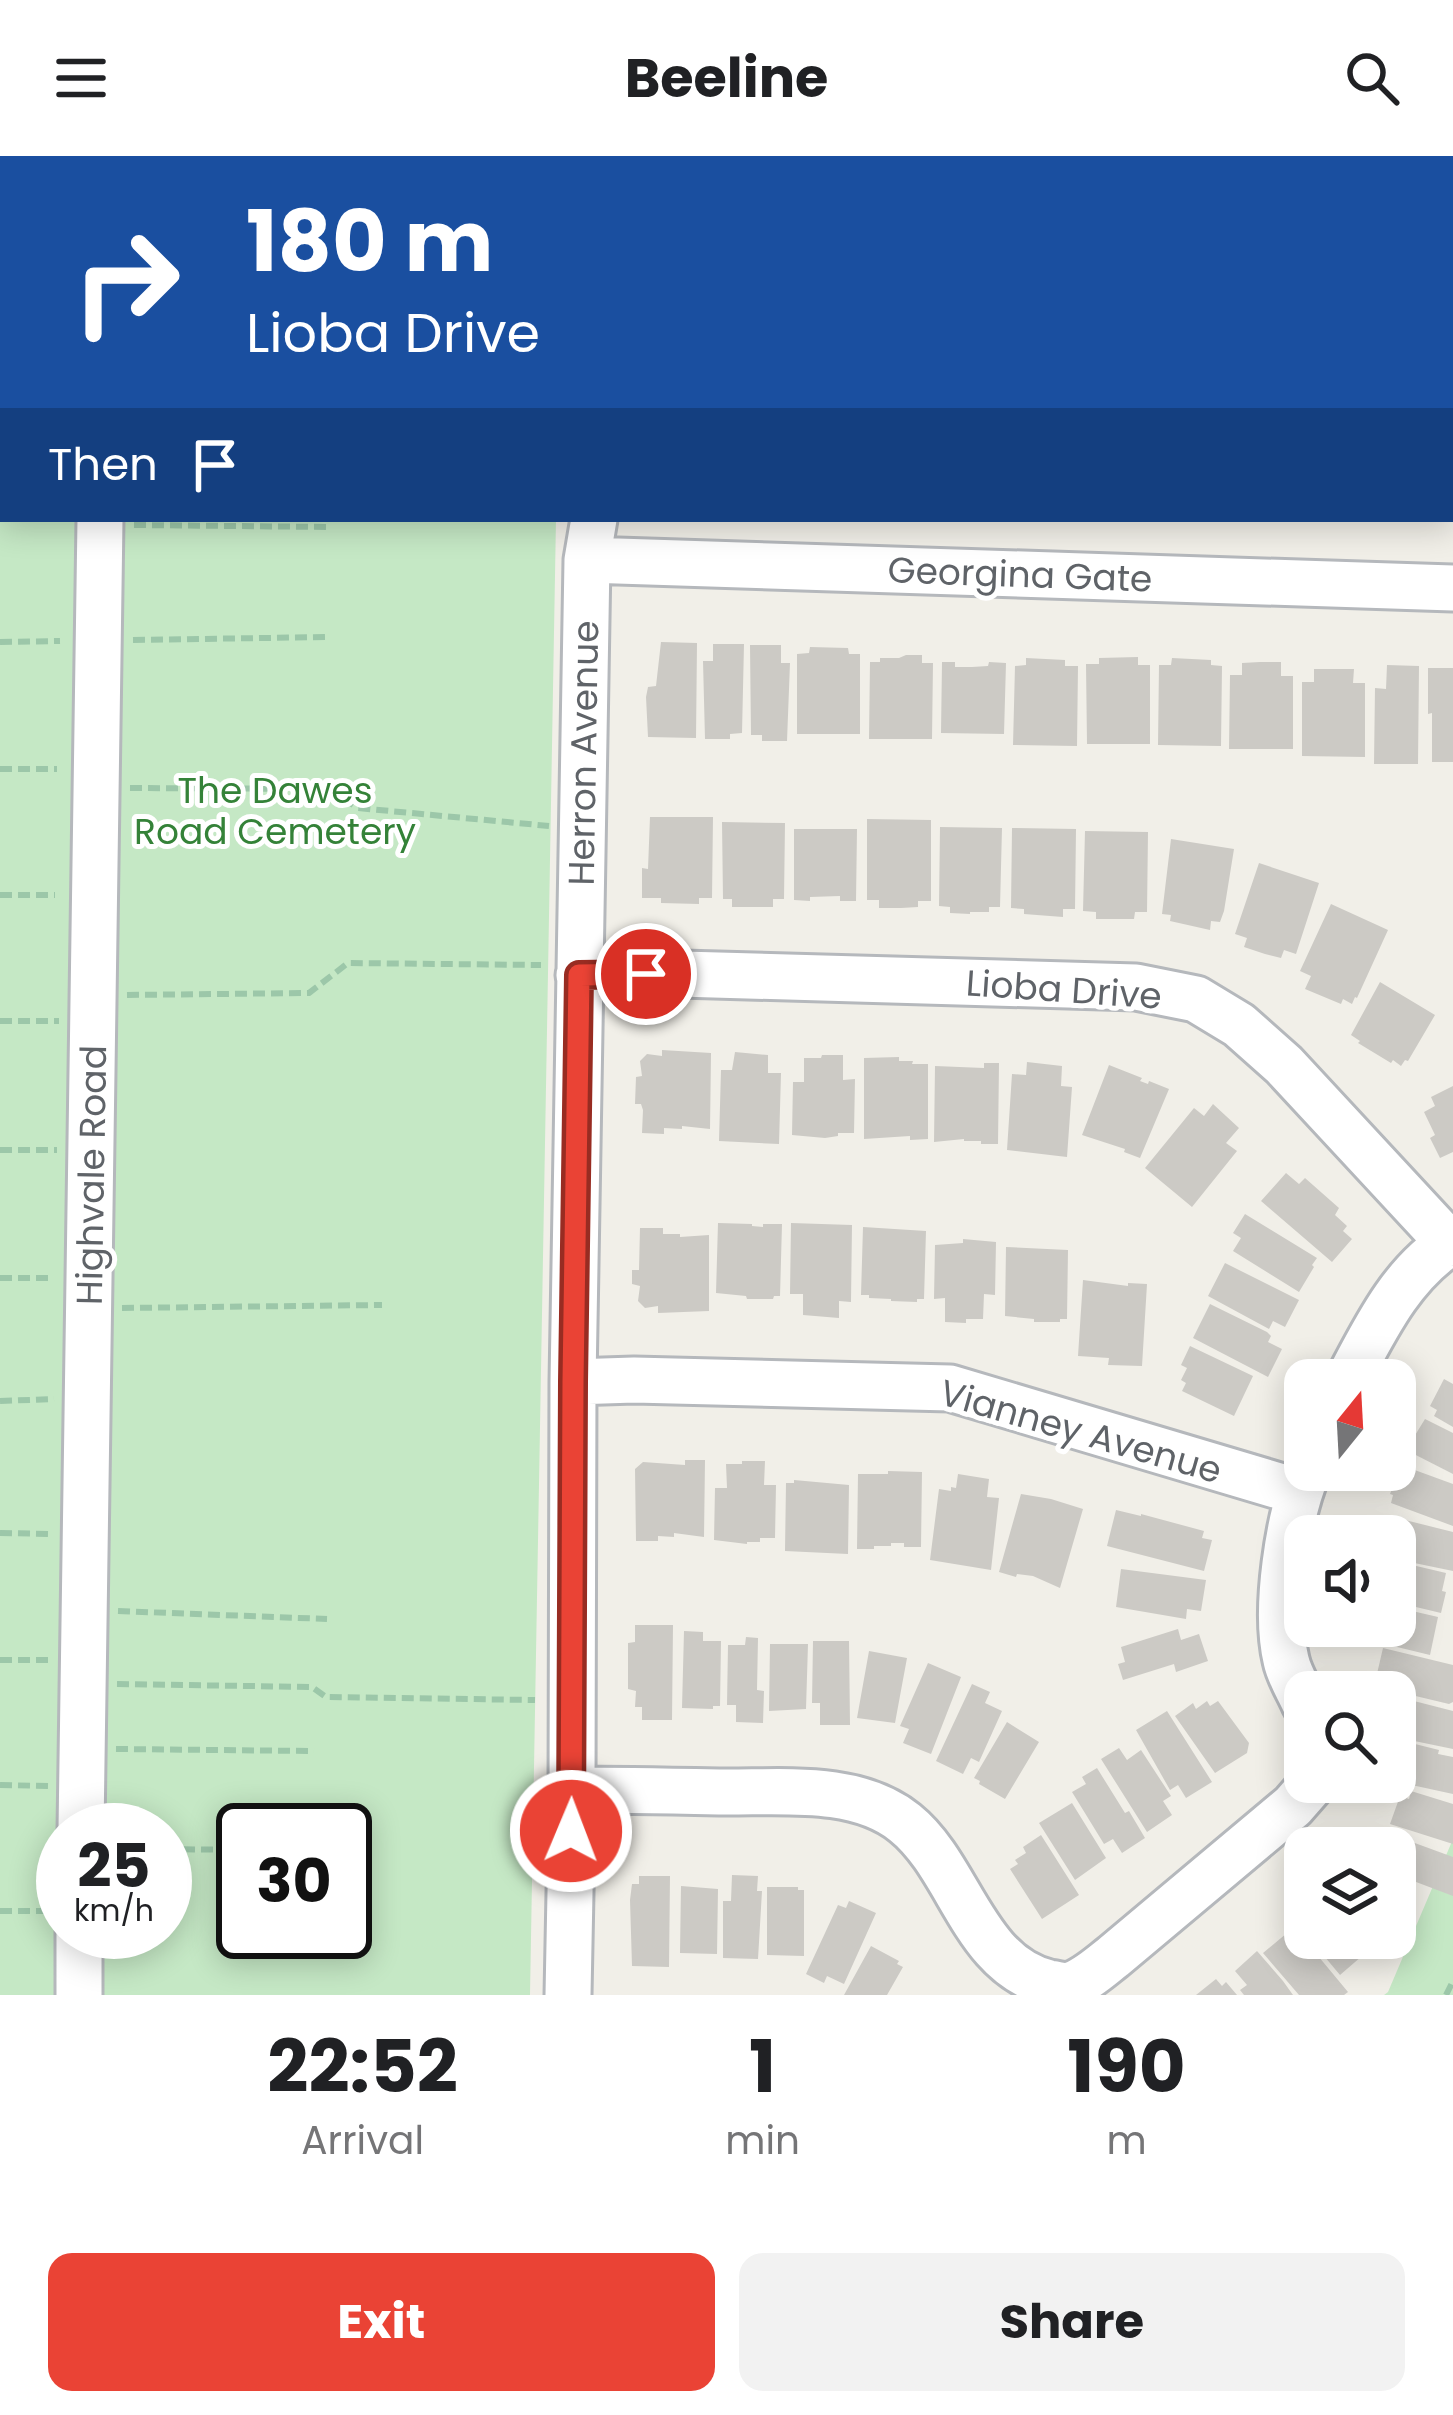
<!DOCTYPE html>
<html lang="en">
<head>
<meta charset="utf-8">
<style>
  body { margin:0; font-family:Poppins,sans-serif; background:#f2f2f2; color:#202124; height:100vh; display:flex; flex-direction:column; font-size:45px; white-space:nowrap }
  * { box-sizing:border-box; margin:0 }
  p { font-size:39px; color:#757577 }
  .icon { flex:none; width:66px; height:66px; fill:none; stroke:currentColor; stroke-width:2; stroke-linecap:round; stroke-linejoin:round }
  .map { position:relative; height:1839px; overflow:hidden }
  .drawer { display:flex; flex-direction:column; background:#fff; flex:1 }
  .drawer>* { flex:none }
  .guide { position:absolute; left:0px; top:0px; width:1455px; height:366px; box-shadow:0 6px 30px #0003; background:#1a4fa0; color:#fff; overflow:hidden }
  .needle { width:78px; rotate:18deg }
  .tools { position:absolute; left:1284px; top:1203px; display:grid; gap:24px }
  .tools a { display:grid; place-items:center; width:132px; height:132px; border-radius:24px; background:#fff; box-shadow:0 6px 30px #0003; font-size:60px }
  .speed { position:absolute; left:36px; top:1647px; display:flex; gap:24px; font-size:60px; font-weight:700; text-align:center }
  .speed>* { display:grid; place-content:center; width:156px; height:156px; border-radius:50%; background:#fff; box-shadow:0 6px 30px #0003; line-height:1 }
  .speed small { font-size:30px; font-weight:400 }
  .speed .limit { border:6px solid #111; border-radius:18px; background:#fff; color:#111 }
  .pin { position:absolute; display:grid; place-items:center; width:102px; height:102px; color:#fff; margin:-51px; border:6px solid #fff; border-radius:50%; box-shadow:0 3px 12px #0007 }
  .me { position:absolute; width:132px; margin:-66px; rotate:1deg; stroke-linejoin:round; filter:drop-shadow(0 0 9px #0008) }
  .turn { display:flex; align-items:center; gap:42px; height:252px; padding:0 48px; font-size:54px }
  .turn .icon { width:156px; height:156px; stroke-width:2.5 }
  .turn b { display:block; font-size:84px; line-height:102px }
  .then { display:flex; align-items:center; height:114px; padding:0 48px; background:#0003; gap:24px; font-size:45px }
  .eta { display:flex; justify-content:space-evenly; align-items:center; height:204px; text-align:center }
  .eta b { font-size:72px; font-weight:700; line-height:84px }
  .button { display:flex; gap:24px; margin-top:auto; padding:24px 48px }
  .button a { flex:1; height:138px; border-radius:24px; background:#ea4335; color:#fff; font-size:48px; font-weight:700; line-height:138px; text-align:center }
  .button a+a { background:#f2f2f2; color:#202124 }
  header { display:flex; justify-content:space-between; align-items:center; height:156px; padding:0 48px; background:#fff; font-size:54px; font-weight:700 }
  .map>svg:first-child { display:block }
  .medical { fill:#fce8e6 }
  .green { fill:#c5e8c5; fill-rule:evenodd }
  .building { fill:#cccac5 }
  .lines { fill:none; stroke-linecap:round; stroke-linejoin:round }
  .minor-casing { stroke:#b5b8bc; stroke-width:51 }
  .major-casing { stroke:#f2c960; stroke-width:63 }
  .path { stroke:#9cc7a9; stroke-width:6; stroke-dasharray:12 6; stroke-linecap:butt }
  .minor { stroke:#fff; stroke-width:45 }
  .major { stroke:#fff2af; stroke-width:57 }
  .route-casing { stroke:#982c22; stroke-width:30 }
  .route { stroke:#ea4335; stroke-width:21 }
  .labels { text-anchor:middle; stroke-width:10; stroke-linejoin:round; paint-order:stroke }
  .street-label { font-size:36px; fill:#5f6368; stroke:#fff }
  .park-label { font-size:36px; fill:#348238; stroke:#fff }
</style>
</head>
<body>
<header><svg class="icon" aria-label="menu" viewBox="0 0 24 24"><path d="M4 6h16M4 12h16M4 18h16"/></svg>Beeline<svg class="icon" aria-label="search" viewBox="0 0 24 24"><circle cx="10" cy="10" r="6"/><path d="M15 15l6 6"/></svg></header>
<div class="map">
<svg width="1453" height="1839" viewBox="0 0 1453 1839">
  <rect width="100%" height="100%" fill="#f1efe8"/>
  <path class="medical" d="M616,0H1453V52L1452,3H616Z"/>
  <path class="green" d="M0,334H3V363H556L530,1839H0ZM63,1674H165V1776H63ZM243,1674H345V1776H243Z
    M1453,1683V1839H1384L1388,1836Z"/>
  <path class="building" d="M661,486L697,487L696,582L648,581L646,541L648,531L656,530Z
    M713,488H744L742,577L730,578V583H705L703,505H713Z
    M750,489H781V507H790L787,585H762V579H751Z
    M810,491L848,492L849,498H860V578H797V498L809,497Z
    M906,499H922V507H933L932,583H869L870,506H880V502H899Z
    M1138,501V509H1150V588H1087L1086,508H1099V502Z
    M1026,502L1065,504V510H1078L1077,590L1013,589L1015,510L1026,509Z
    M1172,502L1211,504V509L1222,510L1221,590L1158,589L1159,509H1171Z
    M942,506H955V511H972L988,510L989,506L1006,507L1004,578L941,577Z
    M1260,506H1281V520H1293V593H1229L1230,519H1242V507Z
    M1387,509L1419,510L1418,608H1374L1375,532L1386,533Z
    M1428,512H1453V606H1432V557L1428,558Z
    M1314,513H1354L1353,527H1365V601L1302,600V526H1314Z
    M650,661H713L712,742H699V748L661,747V742H642V712L648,713Z
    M867,663L931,664V745H918V751L901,752H879V744H867Z
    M722,666L785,667L784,743H773V751H732V743H723Z
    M940,671L1002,672L1000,751H989V756H970V758L950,757V751L939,750Z
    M1012,672L1076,673L1075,753H1063V761L1024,758V753L1011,752Z
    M794,673H857L856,745H840V740L810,741V745L794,744Z
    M1085,675L1148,676L1147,756H1135L1134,763H1096V756L1083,755Z
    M1171,683L1234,693L1224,755L1220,766L1211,765L1210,774L1170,765L1171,759L1162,758Z
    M1259,707L1319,727L1296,798L1284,794L1281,802L1265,798L1244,791L1247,782L1235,778Z
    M1331,748L1388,774L1357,842L1355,841L1352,848L1343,843L1341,848L1305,833L1311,820L1300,815Z
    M1380,826L1435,859L1408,905L1405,904L1401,910L1393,904L1391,907L1358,887L1360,885L1351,879Z
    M662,894L711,897L710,973L682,970V973L664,972V978L642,977L643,954L641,948H635L636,921L642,920L640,905L647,898L662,900Z
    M735,896L768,899V917H781L779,988L719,985L721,914H732Z
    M822,899H843V924L855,923L854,977H838V980L825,982L792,979L793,926H804V902H821Z
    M899,901V905H913L912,908H928V983L910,984V980L864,983V902Z
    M1027,906L1062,910L1061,930L1072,931L1067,1001L1007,994L1012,918L1026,919Z
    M984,907H999L998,988H981V985H964V983L934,986L935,910L984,912Z
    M1109,909L1142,922L1140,925L1148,928L1149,925L1169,933L1140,1002L1124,996L1125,993L1082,979Z
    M1453,930V996L1440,1002L1430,982L1435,979L1424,956L1435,950L1431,941Z
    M1213,948L1239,972L1226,987L1237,995L1192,1051L1145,1012L1194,952L1204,960Z
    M1286,1017L1299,1028L1305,1022L1339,1052L1335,1059L1347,1070L1343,1075L1352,1083L1332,1106L1261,1045Z
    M1245,1058L1317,1102L1312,1109L1314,1111L1299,1136L1233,1095L1241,1082L1233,1077Z
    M718,1067L752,1068V1070L763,1071V1068H782L780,1140H774L773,1143H747L746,1140L716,1137Z
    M791,1067L852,1069L851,1146L839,1145V1162L803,1159V1138H790Z
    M863,1071L926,1075L924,1143H917V1146L891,1145V1143L869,1142V1139H861Z
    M640,1072H663V1078H680V1081L709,1079V1155L658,1157V1150L645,1152L638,1145L640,1130L632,1128V1114H639Z
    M963,1083L996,1086L995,1139L984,1138L983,1163H966V1167L945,1166V1142L934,1143L935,1089L963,1087Z
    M1006,1091L1068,1094L1067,1163H1060V1166H1034V1163L1005,1160Z
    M1225,1107L1299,1144L1285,1171L1273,1165L1269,1173L1208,1140Z
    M1083,1124L1128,1130V1127L1147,1128L1142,1210L1108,1209L1109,1202L1078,1200Z
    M1210,1148L1267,1176L1271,1180L1268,1186L1282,1193L1268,1221L1193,1182Z
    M1190,1190L1253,1220L1234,1260L1182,1235L1186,1227L1181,1224L1187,1212L1181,1209Z
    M1444,1223L1453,1228V1271L1434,1260L1437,1254L1430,1250Z
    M1425,1263L1453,1277V1318L1406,1294Z
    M685,1304H705L704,1381L674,1377V1381L658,1380V1385H636L635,1313L643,1306L685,1309Z
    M742,1305H765L764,1329H776L775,1382H760V1386H747V1388L714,1384L715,1332H727L726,1308H742Z
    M1401,1309L1453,1328V1370L1391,1347L1393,1339L1390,1338Z
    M888,1315L922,1316L921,1391H904V1387H891V1390H874V1393H857L858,1318H888Z
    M958,1318L989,1323L987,1341L999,1342L991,1414L930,1404L939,1333L951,1335V1331L956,1332Z
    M794,1324L849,1329L848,1398L785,1395L786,1327H794Z
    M1021,1338L1051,1343L1083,1353L1060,1432L1033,1420L1017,1418L1016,1421L999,1416Z
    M1116,1354L1141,1360V1358L1204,1375L1202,1382L1212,1384L1204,1415L1107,1390Z
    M1401,1363L1453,1376V1415L1395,1403V1380H1375L1378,1367L1398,1372Z
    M1395,1405L1446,1417L1442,1435L1446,1436L1441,1457L1395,1446Z
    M1121,1413L1206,1424L1201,1455L1187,1453L1186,1463L1116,1451Z
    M1395,1451L1438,1461L1430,1499L1364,1483L1367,1470H1395Z
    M635,1469H673L672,1564H642V1551H635L636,1535L628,1533V1487L635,1486Z
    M1178,1473L1181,1484L1199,1478L1208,1505L1176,1516L1174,1508L1123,1524L1118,1508L1125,1506L1121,1491Z
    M684,1475L703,1476V1485H721L720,1550H713V1553L682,1552Z
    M746,1481L758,1482L757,1534L764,1535L763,1567L736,1566V1549H727L728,1489H745Z
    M813,1485H849L850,1569H820V1547H812Z
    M770,1488H808L806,1553L769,1555Z
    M1383,1492L1453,1509V1546L1449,1548L1382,1532L1384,1524L1376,1522Z
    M869,1495L907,1502L895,1567L857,1562Z
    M928,1507L961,1521L931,1598L903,1587L909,1573L900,1570Z
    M972,1528L990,1536L985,1547L1002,1555L979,1606L971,1602L963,1618L936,1605Z
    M1207,1545L1210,1550L1218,1545L1249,1587L1247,1597L1215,1617L1175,1560L1193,1547L1196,1553Z
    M1414,1545L1453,1555V1593L1395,1581L1403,1551L1411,1554Z
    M1167,1555L1212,1626L1186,1642L1178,1629L1170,1634L1136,1574Z
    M1007,1566L1039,1586L1005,1643L979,1628L980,1625L974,1622Z
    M1407,1586L1439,1594L1438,1598L1453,1601V1638L1407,1628L1409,1620L1399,1618Z
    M1119,1592L1127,1604L1141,1594L1171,1640L1163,1645L1172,1659L1147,1676L1101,1603Z
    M1097,1612L1125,1657L1129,1655L1145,1682L1122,1697L1113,1683L1104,1688L1072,1636L1086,1628L1082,1621Z
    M1411,1635L1453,1648V1688L1390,1668L1400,1640L1409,1643Z
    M1072,1647L1106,1702L1075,1724L1039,1667Z
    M1384,1671L1413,1683L1412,1686L1453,1701V1740L1395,1718V1692H1376Z
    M1041,1679L1079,1739L1042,1763L1010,1713L1018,1708L1015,1704L1026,1697L1023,1691Z
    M732,1719L758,1720L757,1735H762L758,1803L723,1802V1745H731Z
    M639,1720H670L669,1811L632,1810L630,1744L632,1728H639Z
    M681,1730L718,1733L717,1798L680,1797Z
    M767,1731H798V1734H804V1800L767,1799Z
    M1395,1743L1411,1759L1395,1775Z
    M849,1745L876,1757L844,1828L827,1820L824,1827L806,1818L838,1749L846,1752Z
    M1287,1777L1292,1783L1299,1777L1348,1836L1344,1839H1299L1263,1797Z
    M1309,1782H1359L1369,1794L1340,1819Z
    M871,1790L899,1805L897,1808L903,1811L887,1839H844Z
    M1257,1795L1283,1825L1293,1839H1244L1240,1834L1247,1829L1235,1815Z
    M1216,1823L1222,1830L1226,1826L1237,1839H1196Z"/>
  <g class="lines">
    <defs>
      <path id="minor" d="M138,3V0
        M668,3L669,0
        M587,404L1453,432
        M579,819L646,817L1136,831L1196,843L1239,869L1284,909L1449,1087
        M1348,1224C1375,1173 1402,1116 1453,1085
        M573,1226L634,1224L950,1232L1299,1336
        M1305,1548C1299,1534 1289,1519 1286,1504C1274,1454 1288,1361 1308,1314
        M572,1634C621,1634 670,1635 719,1636C778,1637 856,1627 905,1667C960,1711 973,1809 1049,1827C1051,1827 1064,1830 1066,1830C1083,1827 1100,1811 1113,1801L1293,1650L1314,1626
        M81,1674L100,363
        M79,1839V1776
        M568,1839L572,1634L573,1226L587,404L594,363"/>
      <path id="major" d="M0,80H3
        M1452,109H1453"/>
    </defs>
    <use href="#minor" class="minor-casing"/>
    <use href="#major" class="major-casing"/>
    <path class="path" d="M862,3V0
      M1125,3V0
      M134,369L331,371
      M133,484L328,481
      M0,486L60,485
      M0,613H57
      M130,632L329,633L358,652L549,670
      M0,739H55
      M127,839L309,837L348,807L541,809
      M0,865H59
      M0,994H57
      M0,1122H50
      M122,1152L382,1149
      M0,1245L54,1243
      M0,1377L52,1378
      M118,1455L327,1463
      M0,1504H50
      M117,1528L312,1531L326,1541L535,1544
      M116,1593L314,1595
      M0,1629L48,1630
      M165,1693L243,1694
      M0,1755H47
      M1446,1839L1453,1825"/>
    <use href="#minor" class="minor"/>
    <use href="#major" class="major"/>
  </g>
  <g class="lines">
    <defs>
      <path id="route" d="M571,1675L573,1226L579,819L646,818"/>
    </defs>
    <use href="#route" class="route-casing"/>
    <use href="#route" class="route"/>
  </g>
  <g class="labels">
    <g class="street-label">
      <text transform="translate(1020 418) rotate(2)" y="13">Georgina Gate</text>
      <text transform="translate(583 597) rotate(-89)" y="13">Herron Avenue</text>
      <text transform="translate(1064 833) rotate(4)" y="13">Lioba Drive</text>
      <text transform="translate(91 1019) rotate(-89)" y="13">Highvale Road</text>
      <text transform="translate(1081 1275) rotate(16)" y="13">Vianney Avenue</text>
    </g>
    <g class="park-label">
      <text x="275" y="647">The Dawes<tspan x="275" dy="41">Road Cemetery</tspan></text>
    </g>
  </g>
</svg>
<div class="tools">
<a><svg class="needle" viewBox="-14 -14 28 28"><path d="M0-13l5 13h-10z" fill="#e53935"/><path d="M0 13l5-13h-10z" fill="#757577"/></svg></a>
<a><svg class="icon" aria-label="sound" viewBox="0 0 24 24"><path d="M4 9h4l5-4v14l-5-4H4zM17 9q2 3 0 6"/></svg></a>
<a><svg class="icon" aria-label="search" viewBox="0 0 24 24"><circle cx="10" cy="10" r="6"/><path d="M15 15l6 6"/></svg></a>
<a><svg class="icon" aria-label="layers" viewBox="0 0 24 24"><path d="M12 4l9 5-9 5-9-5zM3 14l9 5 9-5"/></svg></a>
</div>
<div class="speed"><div>25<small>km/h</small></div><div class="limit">30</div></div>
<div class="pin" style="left:646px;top:818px;background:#d93025"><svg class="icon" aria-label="arrive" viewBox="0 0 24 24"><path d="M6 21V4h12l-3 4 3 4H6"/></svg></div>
<svg class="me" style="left:571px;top:1675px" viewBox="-20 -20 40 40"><circle r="17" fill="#ea4335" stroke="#fff" stroke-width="3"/><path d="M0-11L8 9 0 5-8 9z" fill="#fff"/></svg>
<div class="guide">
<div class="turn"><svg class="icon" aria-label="right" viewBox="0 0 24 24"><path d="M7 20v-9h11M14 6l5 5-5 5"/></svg><div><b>180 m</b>Lioba Drive</div></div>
<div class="then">Then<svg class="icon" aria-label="arrive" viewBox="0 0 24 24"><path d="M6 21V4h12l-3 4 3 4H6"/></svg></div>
</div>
</div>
<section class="drawer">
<div class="eta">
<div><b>22:52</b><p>Arrival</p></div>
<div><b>1</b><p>min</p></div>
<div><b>190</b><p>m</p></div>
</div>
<div class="button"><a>Exit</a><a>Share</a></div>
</section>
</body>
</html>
